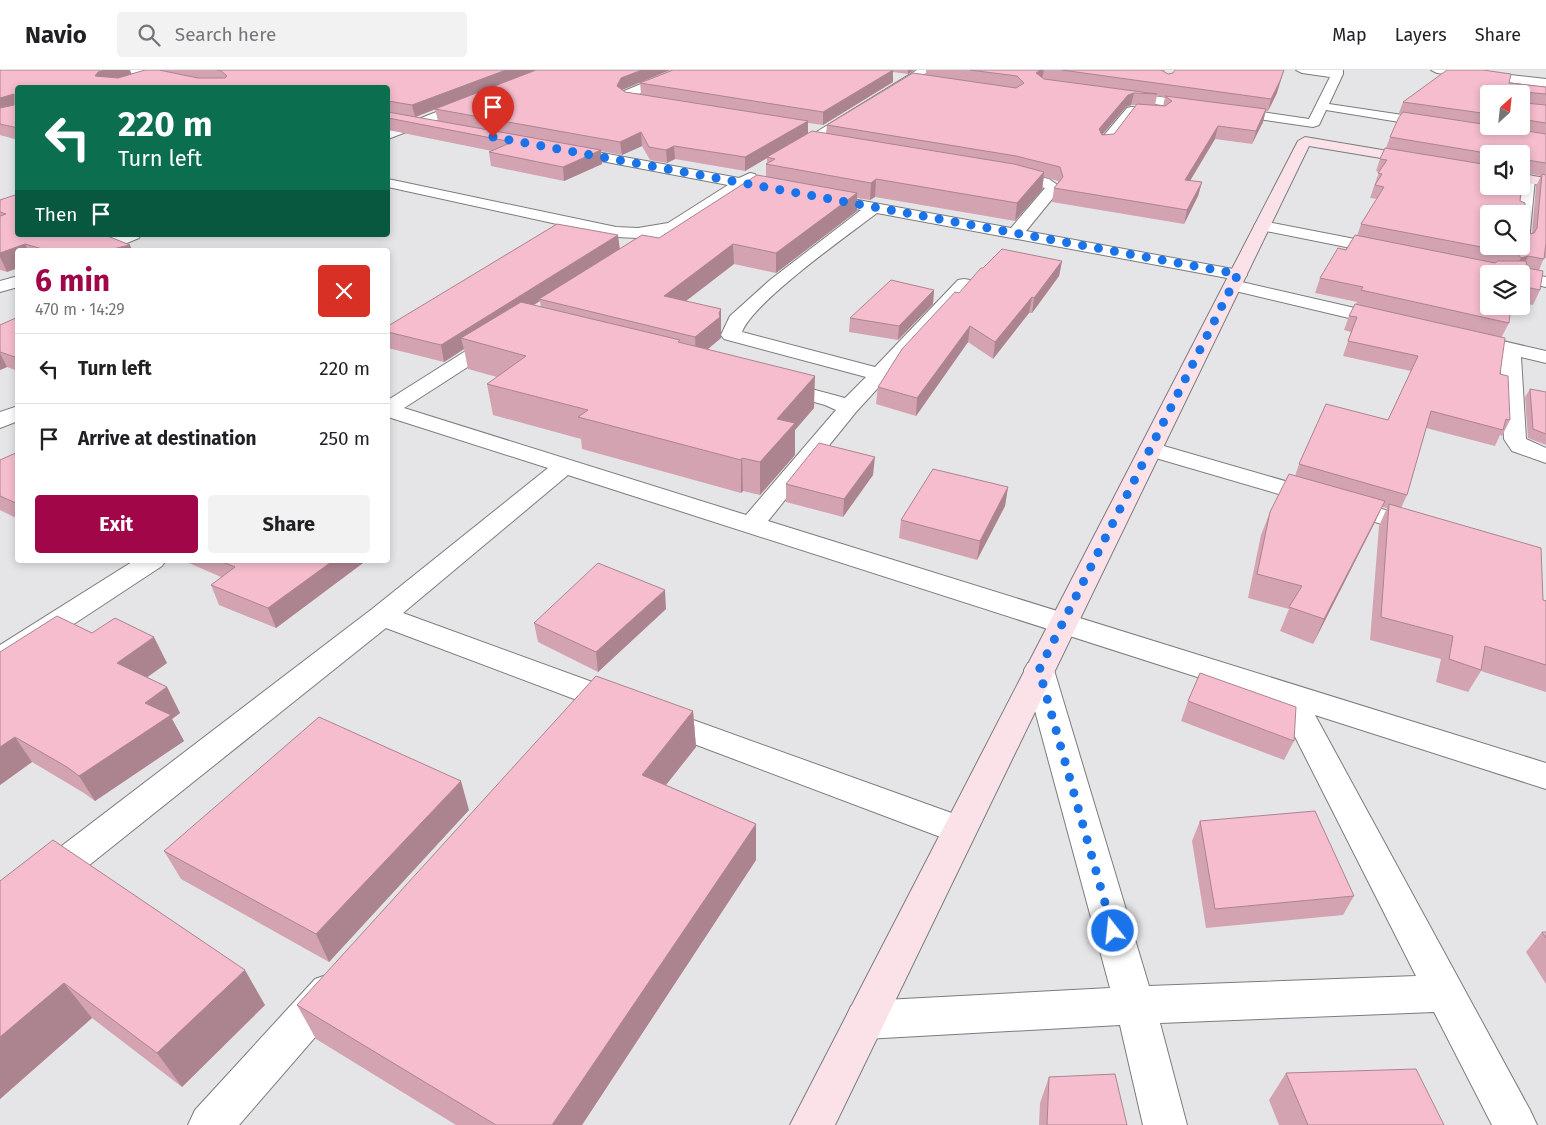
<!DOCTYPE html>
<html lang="en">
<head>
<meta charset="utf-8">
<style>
  body { margin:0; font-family:"Fira Sans",sans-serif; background:#f2f2f2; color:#202124; height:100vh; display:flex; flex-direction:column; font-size:19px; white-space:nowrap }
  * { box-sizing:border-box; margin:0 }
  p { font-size:16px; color:#757577 }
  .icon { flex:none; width:28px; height:28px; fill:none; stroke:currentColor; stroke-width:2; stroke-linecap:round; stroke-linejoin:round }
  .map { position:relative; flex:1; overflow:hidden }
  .details { position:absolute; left:15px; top:178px; width:375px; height:315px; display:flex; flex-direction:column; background:#fff; border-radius:5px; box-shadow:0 2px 8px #0003 }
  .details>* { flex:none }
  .hud { position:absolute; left:15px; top:15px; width:375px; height:152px; border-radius:5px; box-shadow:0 2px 8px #0003; background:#0b6e4f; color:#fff; overflow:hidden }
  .needle { width:32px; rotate:27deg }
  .controls { position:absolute; left:1480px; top:15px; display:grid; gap:10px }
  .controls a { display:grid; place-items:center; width:50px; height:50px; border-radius:5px; background:#fff; box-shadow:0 2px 8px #0003; font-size:25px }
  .pin { position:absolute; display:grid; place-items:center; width:42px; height:42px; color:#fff; margin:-51px -21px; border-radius:50% 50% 50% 0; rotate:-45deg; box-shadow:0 0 5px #0007 }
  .pin .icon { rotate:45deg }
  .me { position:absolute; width:55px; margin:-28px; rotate:344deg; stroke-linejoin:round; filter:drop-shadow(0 0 4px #0008) }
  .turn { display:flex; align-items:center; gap:18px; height:105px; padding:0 20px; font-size:22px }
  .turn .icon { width:65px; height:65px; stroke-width:2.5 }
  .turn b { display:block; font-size:35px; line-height:42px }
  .then { display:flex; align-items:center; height:48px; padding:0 20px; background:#0003; gap:10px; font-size:19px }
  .round { display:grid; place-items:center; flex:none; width:52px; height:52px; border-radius:5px; background:#f2f2f2 }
  .head { display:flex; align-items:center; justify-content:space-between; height:85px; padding:0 20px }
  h1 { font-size:30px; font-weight:700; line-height:38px; color:#a00648 }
  .action { display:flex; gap:10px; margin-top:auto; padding:10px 20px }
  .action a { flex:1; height:58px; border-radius:5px; background:#a00648; color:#fff; font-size:20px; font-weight:700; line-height:58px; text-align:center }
  .action a+a { background:#f2f2f2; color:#202124 }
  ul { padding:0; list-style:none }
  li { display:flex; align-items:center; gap:15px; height:70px; padding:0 20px; border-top:1px solid #e0e0e0 }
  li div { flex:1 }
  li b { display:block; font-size:19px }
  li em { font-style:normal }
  header { display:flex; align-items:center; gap:30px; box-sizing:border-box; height:70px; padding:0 25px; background:#fff; border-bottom:1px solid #e0e0e0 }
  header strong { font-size:24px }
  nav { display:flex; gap:28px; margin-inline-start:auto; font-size:18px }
  .search { width:350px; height:45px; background:#f2f2f2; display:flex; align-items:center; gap:12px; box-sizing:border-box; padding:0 18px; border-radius:5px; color:#757577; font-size:19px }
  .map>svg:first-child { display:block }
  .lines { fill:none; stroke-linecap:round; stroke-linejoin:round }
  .street-casing { stroke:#7c7c7e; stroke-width:2 }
  .secondary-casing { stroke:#7c7c7e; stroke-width:2 }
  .street { fill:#fff; fill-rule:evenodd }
  .secondary { fill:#fbe2e8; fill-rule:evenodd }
  .wall { fill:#d3a3b1; fill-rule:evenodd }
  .shaded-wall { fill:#ac8490 }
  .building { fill:#f5bdce; stroke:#ac8490; fill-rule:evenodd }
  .route { stroke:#1a73e8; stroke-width:9; stroke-dasharray:0 16.2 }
</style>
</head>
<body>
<header>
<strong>Navio</strong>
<div class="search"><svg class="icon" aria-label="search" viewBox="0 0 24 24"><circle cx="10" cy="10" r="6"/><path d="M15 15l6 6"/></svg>Search here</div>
<nav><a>Map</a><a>Layers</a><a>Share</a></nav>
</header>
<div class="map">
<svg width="1546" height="1055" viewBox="0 0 1546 1055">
  <rect width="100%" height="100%" fill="#e5e5e7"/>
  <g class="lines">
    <defs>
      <path id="street" d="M123,0H147L223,14L229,18H202L129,3Z
        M675,0H687L685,5L634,26L659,31L661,34L659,37L655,38L622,31L620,28L624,21Z
        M917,0H931L796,85H786L784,82Z
        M1296,0H1343V4L1329,34L1436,50L1442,54L1436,58L1326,40L1319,55L1313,57L1120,29L1114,25L1120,21L1309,49L1330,7L1302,3Z
        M1431,0H1466L1546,9V17L1437,3Z
        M472,28L478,32L476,35L388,69V61Z
        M1131,37L1161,39L1167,43L1161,47L1134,45L1110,76H1100L1098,73L1100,70L1127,38Z
        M564,76L739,108L750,103L755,104L757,107L754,111L1011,158L1045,118L1001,107L999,104L1001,101L1006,100L1049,109L1059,116L1057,123L1026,161L1244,201L1247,205L1244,209L1238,210L877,143C847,166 753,232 742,262L875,297L958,210L964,209L970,210L973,214L856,342L768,451L1546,693V719L1315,645L1530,1040L1537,1055H1492L1434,942L1160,953L1187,1055H1143L1120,955L865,969L851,964L845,950L851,936L865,931L1110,918L1024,600L1028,593L1039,590L1050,593L1054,600L1149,916L1416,906L1278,633L568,405L403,543L628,625L632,633L628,641L617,644L606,641L386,558L13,856L0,861V823L372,539L548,398L388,347V330L491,265L498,263L505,265L508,269L505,273L404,338L746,445L836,340L825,335L771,320L767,316L771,312L778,310L845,328L866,307L724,269L721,265L730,246L770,210L861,140L744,118L631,192L625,193L619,192L616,188L619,184L648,166L638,168L616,167L388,117V109L616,157L638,158L668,153L728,115L559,83L557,80Z
        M1528,105L1533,106L1535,109L1529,171L1527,175L1521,176V144H1516L1521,108Z
        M1262,151L1386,175L1392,176L1394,180L1392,184L1386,185L1256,159L1254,156L1256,153Z
        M118,165H141L139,168L110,180H87L89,176Z
        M1521,202L1546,207V217L1521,212V204H1514Z
        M18,206V217L0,222V211Z
        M1233,210L1394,247L1397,251L1394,255L1387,257L1227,219L1224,215L1227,211Z
        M1468,263L1546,281V293L1521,287L1526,369L1546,378V393L1512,381L1504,369L1500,282L1461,273L1458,269L1461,265Z
        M18,336V351L0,358V342Z
        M1150,372L1427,452L1431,457L1427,462L1418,465L1409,462L1142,384L1139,379L1142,374Z
        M135,490H166L162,496L10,596L0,599V575Z
        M660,638L971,750L976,760L971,770L959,774L649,657L644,649L649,641Z
        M329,904L343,909L349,922L343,935L239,1055H188L195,1040L315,909Z"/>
      <path id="secondary" d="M1305,67L1489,98V106L1309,76L835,1055H790L1298,71Z
        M1521,104L1546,108V116L1521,112Z"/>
    </defs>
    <use href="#street" class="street-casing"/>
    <use href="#secondary" class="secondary-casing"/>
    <use href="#street" class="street"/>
    <use href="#secondary" class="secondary"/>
  </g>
  <path class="wall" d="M0,0L131,4L145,0H670L622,20L625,22L641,24L640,13L673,0H914L908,4L893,2V12L823,55L808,53V63H826L827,55L926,5V0H1165L1164,2L1168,4L1277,23L1268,41H1266L1263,52L1252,74L1215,69L1190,111L1202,112L1198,126L1184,154L1052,132L1054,118L1058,113V111L1044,107L1042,120L1015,151L875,127L870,130L857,128V141L776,203L734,194L686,231L721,239V268L708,279L814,338L795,360V385L760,425L743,421L741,423L582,379L581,369L493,345L487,314L497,307L468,299L464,279L444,292L388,278V256L620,179L659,168L766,106V94L767,93V88L745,101L675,89L667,93L650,90L642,76L622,85L601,81L602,94L564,111L491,96L489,82L492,81L388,60V18H18V70L0,65ZM1157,26L1165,27L1163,36L1155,35ZM1131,35H1137L1114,64L1102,65L1126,37ZM435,39L438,51L416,47ZM540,231L541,237L534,235Z
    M1509,13L1546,17V188H1544L1539,200L1540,220L1533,235L1521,233V204H1489L1509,253L1501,268L1500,304L1510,350L1502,366L1500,365L1495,376L1426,358L1407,425L1401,438L1543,530L1546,531V622L1481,601L1468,622L1436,612L1441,589L1370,570L1379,456L1387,438L1382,437L1374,454L1313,574L1280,561L1289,539L1248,528L1261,465L1270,442L1295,406L1299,394L1388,350L1411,301L1343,286L1351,262L1344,260L1349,246L1357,232L1315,223L1320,208L1357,166L1361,154L1377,129L1370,128L1379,102L1376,101L1380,89L1386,78L1390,67L1402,43H1399L1403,32ZM1489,24H1521V56H1489ZM1489,84H1521L1489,116ZM1523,102L1541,106L1536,116L1532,164H1528L1525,163L1520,131Z
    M0,130L18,165H108L107,166L132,180H18L7,202L0,200Z
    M1062,191L1059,206L1032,243H1029L993,289L968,272L916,346L876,334L878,317L983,198Z
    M934,220L933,234L898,270L849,262L850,248Z
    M18,247V301L7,297L0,300V255Z
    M1530,319L1546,322V375L1528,368L1525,327Z
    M18,382V449L0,440V390Z
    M873,405L843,447L786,432V414Z
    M1008,417L1005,436L977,490L899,468L901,450Z
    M182,490H367L276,558L219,535L211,515L221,507Z
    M666,539L598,602L538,572L534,553Z
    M92,563L167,593L147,607L167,617L180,643L172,649L184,671L95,731L84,723L32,692L0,715V582Z
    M1188,631L1294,671L1284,690L1181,651Z
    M693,641L696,677L666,715L756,754V790L582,1055H456L316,969L297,935Z
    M469,740L329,892L181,809L164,781Z
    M1200,751L1354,826L1343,845L1206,858L1192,771Z
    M0,811L265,935L182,1017L92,948L0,1029Z
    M1542,862H1546V914L1526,882Z
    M1286,1003L1444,1055H1279L1269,1030Z
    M1049,1007L1127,1055H1039L1040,1033Z"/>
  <path class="shaded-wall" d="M104,0H130L132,5L103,13L95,6L98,2Z
    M506,0H538L415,47L412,35Z
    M642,0H670L622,20L617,16L621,8Z
    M893,0V12L823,55V42Z
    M908,0H914L908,4Z
    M1040,0H1044L1042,9L1036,3Z
    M1284,0L1277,23L1268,41L1271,29Z
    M1134,23L1131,35L1126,37L1096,72L1099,59L1128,25Z
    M14,24L18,33L0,42V28Z
    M1266,39L1263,52L1252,74L1256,61Z
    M808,51V64L745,101V87Z
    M1218,56L1215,69L1182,124L1185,110Z
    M641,62L642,76L622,85L620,72Z
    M674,76L675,89L667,93L666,80Z
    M601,80L602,94L564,111L563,97Z
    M1044,102L1042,120L1015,151L1017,133Z
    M876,109L875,127L870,130L871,113Z
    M1202,112L1198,126L1184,154L1187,140Z
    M857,123V141L776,203V183Z
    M618,165L620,180L539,229L540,231L475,272L461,268L464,279L444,292L441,275Z
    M25,174L28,180H18V198L7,202L0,187V183Z
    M733,174L734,194L665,247L664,226Z
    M130,175L132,180H109Z
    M1528,186L1521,200L1515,202L1521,188Z
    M1062,191L1059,206L1032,243L1034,228Z
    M934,220L933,234L898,270L899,256Z
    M1032,227L1029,243L993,289L995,272Z
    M721,239V268L696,289L695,267L719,243Z
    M970,256L968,272L916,346L917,328Z
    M0,283L7,297L0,300Z
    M815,306L814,338L795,360V385L760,425V392L777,349Z
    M875,387L873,405L843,447L844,429Z
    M742,388L743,421L741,423V390Z
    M1008,417L1005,436L977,490L980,471Z
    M1385,431L1374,454L1313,574L1324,549Z
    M334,490H367L276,558L268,538Z
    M665,520L666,539L598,602L596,582Z
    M154,567L167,593L131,619L117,593Z
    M167,617L180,643L172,649L184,671L95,731L79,706L145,633Z
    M693,641L696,677L646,740L642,705Z
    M15,667L32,692L0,715V677Z
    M461,711L469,740L329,892L316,864Z
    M756,754V790L582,1055H552Z
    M245,900L265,935L182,1017L157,983Z
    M64,913L92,948L0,1029V967Z"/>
  <path class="building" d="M0,0H104L98,2L95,6L118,8L145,0H159L198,8H225L227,6L220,0H217H506L412,35L388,31V18H18V58L0,54V38L14,35V24L0,28Z
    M536,0H642L621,8L617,16L625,22L808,51L745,87L674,76L666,80L649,77L641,62L620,72L435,39Z
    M673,0H893L823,42L640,13Z
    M970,0H1040L1036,3L1044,9L1157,24L1134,23L1128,25L1099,59L1102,65L1114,64L1137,34L1165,36L1172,31L1165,26L1266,39L1256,61L1218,56L1185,110L1202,112L1187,140L1054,118L1063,107L1060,97L1016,86L827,55L913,3L1016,18L1024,13L1017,6Z
    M1062,0H1161L1168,4L1173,3L1175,0H1284L1280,11L1271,29Z
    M1447,0H1483L1511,4L1509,13L1546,17V24L1524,22L1525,33L1546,35V53L1521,49V24H1489V44L1403,32Z
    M388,42L601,80L563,97L489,82L512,72L388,48Z
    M1403,42L1489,55V56H1496L1546,64V93L1527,90L1524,92L1520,131L1525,133V163L1528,164L1534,163L1537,158L1542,104L1546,105V173L1544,189L1528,186L1521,188L1518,184L1361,154L1384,117L1375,115L1382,104L1378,103L1387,90L1380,89L1385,78L1489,95V116H1521V84H1492L1390,67L1399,47ZM1489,144H1521V176H1489Z
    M812,61L1014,94L1044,102L1017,133L876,109L871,113L766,94L775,89L767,87Z
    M757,105L857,123L776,183L733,174L664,226L721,239L719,243L720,247L695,267L539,229L642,165L659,168Z
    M18,124V165H105L130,175L109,180H46L25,174L0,183V146L6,144L0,142V130Z
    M557,154L618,165L441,275L388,262V256Z
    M1355,165L1495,193L1498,191H1526L1527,198L1543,201L1540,220L1521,216V204H1489V236H1511L1509,253L1361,220L1363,217L1320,208L1338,178L1346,180Z
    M1002,179L1062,191L1034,228L1032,227L995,272L970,256L917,328L878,317L902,279L955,222L959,223L981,198H983Z
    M891,210L934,220L899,256L850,248Z
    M521,232L680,270L678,272L815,306L777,349L795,353L760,392L742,388L741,390L578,347L588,340L487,314L526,286L461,268Z
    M1355,234L1505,268L1500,304L1508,306L1510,350L1506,349L1503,360L1431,341L1407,425L1299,394L1326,334L1388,350L1418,286L1348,271L1357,247L1349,246Z
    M18,247V288L0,282V255Z
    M1530,319L1546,322V364L1533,359Z
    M819,373L875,387L844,429L786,414Z
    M18,382V434L0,426V390Z
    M933,399L1008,417L980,471L901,450Z
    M1289,404L1385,431L1324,549L1289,537L1302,516L1257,504L1270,442Z
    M1389,434L1541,478L1543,530L1546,531V595L1485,576L1481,600L1449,589L1453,566L1381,547Z
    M218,490H334L268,538L211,515L235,497Z
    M598,493L665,520L596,582L534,553Z
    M57,546L92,563L115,548L154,567L117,593L167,617L145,633L171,645L79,706L67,697L15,667L0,677V582Z
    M1200,603L1296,637L1294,671L1188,631Z
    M596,606L693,641L642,705L756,754L552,1055H496L297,935Z
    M319,647L461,711L316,864L164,781Z
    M1315,741L1354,826L1215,839L1200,751Z
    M53,770L245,900L157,983L64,913L0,967V811Z
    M1542,862H1546V868Z
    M1416,999L1444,1055H1308L1286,1003Z
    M1115,1004L1127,1055H1047L1049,1007Z"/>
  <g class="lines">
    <path class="route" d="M493,67L1238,204L1039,600L1113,861"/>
  </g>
</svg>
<div class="controls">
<a><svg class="needle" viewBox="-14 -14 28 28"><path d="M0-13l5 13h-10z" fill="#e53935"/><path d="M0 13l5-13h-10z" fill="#757577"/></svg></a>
<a><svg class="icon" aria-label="sound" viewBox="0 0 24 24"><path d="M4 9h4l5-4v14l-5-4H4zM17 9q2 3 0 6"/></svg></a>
<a><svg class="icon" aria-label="search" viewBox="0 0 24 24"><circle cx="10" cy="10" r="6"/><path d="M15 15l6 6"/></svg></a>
<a><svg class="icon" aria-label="layers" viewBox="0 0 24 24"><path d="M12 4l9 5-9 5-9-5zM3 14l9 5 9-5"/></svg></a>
</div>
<div class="pin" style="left:493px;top:67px;background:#d93025"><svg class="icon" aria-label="arrive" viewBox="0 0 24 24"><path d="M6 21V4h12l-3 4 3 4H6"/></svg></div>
<svg class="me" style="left:1113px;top:861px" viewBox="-20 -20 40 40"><circle r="17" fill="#1a73e8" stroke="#fff" stroke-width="3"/><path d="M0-11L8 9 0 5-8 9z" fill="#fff"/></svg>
<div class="hud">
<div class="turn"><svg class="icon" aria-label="left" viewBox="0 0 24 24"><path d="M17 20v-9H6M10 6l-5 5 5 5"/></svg><div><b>220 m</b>Turn left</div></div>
<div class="then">Then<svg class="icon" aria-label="arrive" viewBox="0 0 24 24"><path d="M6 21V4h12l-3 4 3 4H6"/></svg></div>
</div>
<section class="details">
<div class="head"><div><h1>6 min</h1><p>470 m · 14:29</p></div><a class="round" style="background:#d93025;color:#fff"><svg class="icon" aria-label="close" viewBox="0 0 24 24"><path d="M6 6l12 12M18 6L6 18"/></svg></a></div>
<ul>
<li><svg class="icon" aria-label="left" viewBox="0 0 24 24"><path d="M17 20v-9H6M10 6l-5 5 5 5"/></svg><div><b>Turn left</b></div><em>220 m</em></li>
<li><svg class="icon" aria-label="arrive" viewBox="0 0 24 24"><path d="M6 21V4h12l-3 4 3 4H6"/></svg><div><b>Arrive at destination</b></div><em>250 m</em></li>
</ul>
<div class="action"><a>Exit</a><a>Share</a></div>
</section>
</div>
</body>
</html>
